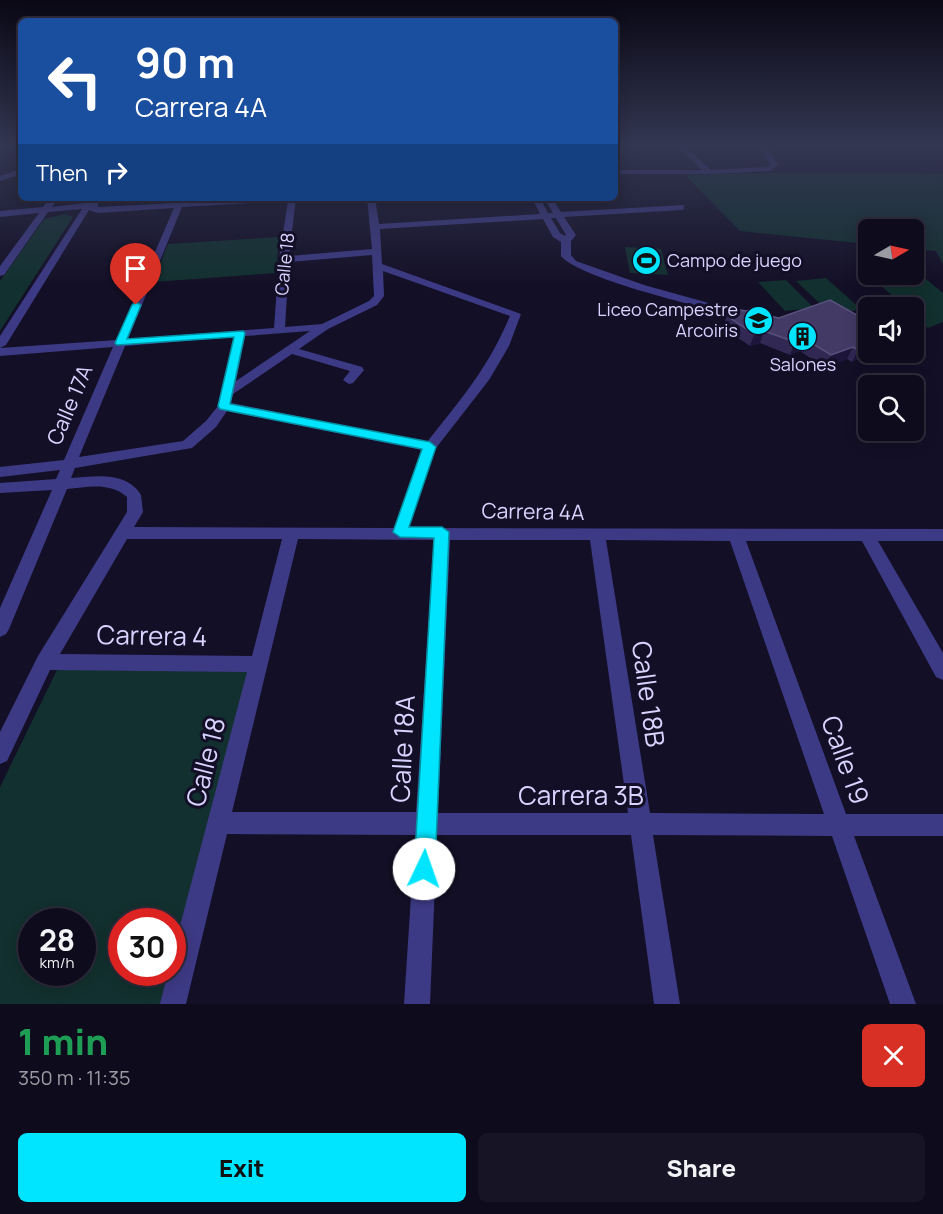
<!DOCTYPE html>
<html lang="en">
<head>
<meta charset="utf-8">
<style>
  body { margin:0; font-family:Manrope,sans-serif; background:#171425; color:#f1f3f6; height:100vh; display:flex; flex-direction:column; font-size:22px; white-space:nowrap }
  * { box-sizing:border-box; margin:0 }
  p { font-size:20px; color:#9b9ba3 }
  .icon { flex:none; width:33px; height:33px; fill:none; stroke:currentColor; stroke-width:2; stroke-linecap:round; stroke-linejoin:round }
  .map { position:relative; height:1004px; overflow:hidden }
  .panel { display:flex; flex-direction:column; background:#0e0b1c; flex:1 }
  .panel>* { flex:none }
  .guide { position:absolute; left:18px; top:18px; width:600px; height:183px; border-radius:9px; box-shadow:0 3px 15px #0003,0 0 0 2px #2e2b3b; background:#1a4fa0; color:#fff; overflow:hidden }
  .needle { width:39px; rotate:81deg }
  .buttons { position:absolute; left:858px; top:219px; display:grid; gap:12px }
  .buttons a { display:grid; place-items:center; width:66px; height:66px; border-radius:9px; background:#0e0b1c; box-shadow:0 3px 15px #0003,0 0 0 2px #2e2b3b; font-size:30px }
  .speed { position:absolute; left:18px; top:908px; display:flex; gap:12px; font-size:30px; font-weight:700; text-align:center }
  .speed>* { display:grid; place-content:center; width:78px; height:78px; border-radius:50%; background:#0e0b1c; box-shadow:0 3px 15px #0003,0 0 0 2px #2e2b3b; line-height:1 }
  .speed small { font-size:15px; font-weight:400 }
  .speed .limit { border:9px solid #d22; background:#fff; color:#111 }
  .pin { position:absolute; display:grid; place-items:center; width:51px; height:51px; color:#fff; margin:-62px -26px; border-radius:50% 50% 50% 0; rotate:-45deg; box-shadow:0 0 6px #0007 }
  .pin .icon { rotate:45deg }
  .me { position:absolute; width:66px; margin:-33px; rotate:3deg; stroke-linejoin:round; filter:drop-shadow(0 0 4px #0008) }
  .turn { display:flex; align-items:center; gap:21px; height:126px; padding:0 18px; font-size:27px }
  .turn .icon { width:78px; height:78px; stroke-width:2.5 }
  .turn b { display:block; font-size:42px; line-height:51px }
  .then { display:flex; align-items:center; height:57px; padding:0 18px; background:#0003; gap:12px; font-size:22px }
  .round { display:grid; place-items:center; flex:none; width:63px; height:63px; border-radius:9px; background:#171425 }
  .summary { display:flex; align-items:center; justify-content:space-between; height:102px; padding:0 18px }
  h1 { font-size:36px; font-weight:800; line-height:45px; color:#1e9e55 }
  .primary-button { display:flex; gap:12px; margin-top:auto; padding:12px 18px }
  .primary-button a { flex:1; height:69px; border-radius:9px; background:#00e5ff; color:#111; font-size:24px; font-weight:800; line-height:69px; text-align:center }
  .primary-button a+a { background:#171425; color:#f1f3f6 }
  .map>svg:first-child { display:block }
  .green { fill:#12302f; fill-rule:evenodd }
  .lines { fill:none; stroke-linecap:round; stroke-linejoin:round }
  .minor { fill:#3d3a85; fill-rule:evenodd }
  .wall { fill:#312854 }
  .shaded-wall { fill:#1d163a }
  .building { fill:#433a66; stroke:#5a527e; stroke-width:1.5 }
  .route { fill:#00e5ff; stroke:#0095a6; stroke-width:1.5 }
  .labels { text-anchor:middle; stroke-width:6; stroke-linejoin:round; paint-order:stroke }
  .far-poi-label { font-size:18px; fill:#d9d4ff; stroke:#130f26; text-anchor:start }
  .far-street-label { font-size:18px; fill:#d9d4ff; stroke:#130f26 }
  .street-label { font-size:21px; fill:#d9d4ff; stroke:#130f26 }
  .near-street-label { font-size:26px; fill:#d9d4ff; stroke:#130f26 }
</style>
</head>
<body>
<div class="map">
<svg width="943" height="1004" viewBox="0 0 943 1004">
  <rect width="100%" height="100%" fill="#130f26"/>
  <path class="green" d="M774,173L943,174V264L936,251L914,249V230H868V244L740,231L685,175Z
    M65,214L73,217L0,331V281L44,219Z
    M279,237L276,273L153,282L168,244Z
    M625,247L661,249L668,275L630,273Z
    M914,269L943,293V322L928,328L914,315V308L905,307L863,270H868V274H914Z
    M826,278L862,310L830,313L796,281Z
    M786,280L814,308L785,311L758,282Z
    M250,669L165,1004H0V787L57,670ZM32,921H82V972H32ZM122,921H172V972H122Z"/>
  <g class="lines">
    <path class="minor" d="M677,146H685L711,170L768,167L770,165L761,146H768L778,165L770,171L709,174H615V170H702Z
      M21,169V174L0,181V176Z
      M50,198H58L52,207L85,203L91,198L98,203V207L176,203L178,198H186L184,202L296,198L289,256L372,249L367,198H375L379,224L540,214L532,198H540L548,213H553L544,198H552L561,212L684,205V209L681,210L564,217L576,235L571,241V255L576,261L644,285L716,305V309H708C678,301 579,277 561,256V242L553,237L543,219L380,229L382,264L521,314L509,346L489,380L436,448L409,528L943,529V541H878L943,653V680L936,677L862,541H746L846,814H943V836H854L916,1004H890L832,836L653,835L680,1004H654L631,835H437L430,1004H404L415,835L227,834L186,1004H160L168,972H172V956L247,672L50,670L7,761L0,764V732L38,656L127,512V497C110,482 88,487 67,489L9,629L6,634L0,637V608L52,490L0,493V483L56,479L60,470L0,477V467L64,460L113,347L0,356V348L117,340L174,208L98,213L89,210L6,345L0,348V336L82,209L48,212L4,275L0,276V266L39,213L0,217V211L43,207ZM288,201L279,259L274,328L128,339L182,207ZM551,218H556L566,235L565,236L560,233ZM372,255L374,296L369,301L322,324L285,327L289,262ZM383,271L510,316C488,368 462,398 427,442L231,403L233,394L292,354L350,371L343,380L349,384L353,383L364,370L362,367L299,349L328,329L377,305L384,296ZM310,331L236,381L245,336ZM234,337L218,406L206,421L183,441L79,457L125,346ZM227,411L422,450L394,528L134,527L143,512L141,495C127,471 95,476 71,478L75,468L192,448L216,427ZM127,539H282L252,656L60,654ZM298,539L434,540L416,812H232ZM450,540H590L628,813H438ZM606,540L730,541L824,814L650,813Z"/>
  </g>
  <path class="wall" d="M729,308L760,314L868,352L852,362L847,359L825,368L800,351L790,355L760,343L750,346L723,328Z"/>
  <path class="shaded-wall" d="M764,331L760,343L750,346L754,334Z
    M805,339L800,351L790,355L795,342Z
    M868,345V352H874L852,362L858,350Z
    M853,347L847,359L825,368L831,355Z"/>
  <path class="building" d="M830,300L862,318L868,315V345L858,350L853,347L831,355L805,339L795,342L764,331L754,334L727,316L729,308L746,311L753,309L760,314L779,318Z"/>
  <linearGradient id="sky" x2="0" y2="1"><stop stop-color="#0a0815"/><stop offset="0.51" stop-color="#333752"/><stop offset="1" stop-color="#333752" stop-opacity="0"/></linearGradient>
  <rect width="943" height="286" fill="url(#sky)"/>
  <path class="route" d="M136,302L141,305L127,339L243,331L245,333L230,404L430,442L436,447L409,527H442L449,532L435,869L432,876L424,879L417,876L414,869L434,538L400,537L393,532L422,449L220,409L218,406L234,337L117,345L115,343L132,305Z"/>
  <defs>
    <symbol id="stadium-disc" viewBox="-11 -11 22 22"><circle r="9.5" fill="#00e5ff" stroke="#130f26"/><path d="M0-5a6.5 5 0 1 0 0 10a6.5 5 0 1 0 0-10ZM-3.5-1.8h7v3.6h-7Z" fill="#111"/></symbol>
    <symbol id="school-disc" viewBox="-11 -11 22 22"><circle r="9.5" fill="#00e5ff" stroke="#130f26"/><path d="M0-5L7-2L0 1L-7-2ZM-4 1L0 2.5L4 1V4Q0 6-4 4Z" fill="#111"/></symbol>
    <symbol id="building-disc" viewBox="-11 -11 22 22"><circle r="9.5" fill="#00e5ff" stroke="#130f26"/><path d="M-4-6H4V6H1V3H-1V6H-4ZM-2.5-4.3h1.7v1.8h-1.7ZM.8-4.3h1.7v1.8H.8ZM-2.5-1h1.7V.8h-1.7ZM.8-1h1.7V.8H.8Z" fill="#111"/></symbol>
  </defs>
  <g fill-rule="evenodd">
    <use href="#stadium-disc" x="630" y="244" width="33" height="33"/>
    <use href="#school-disc" x="742" y="304" width="33" height="33"/>
    <use href="#building-disc" x="786" y="320" width="33" height="33"/>
  </g>
  <g class="labels">
    <g class="far-poi-label">
      <text x="667" y="267">Campo de juego</text>
      <text x="738" y="316" text-anchor="end">Liceo Campestre<tspan x="738" dy="21">Arcoiris</tspan></text>
      <text x="803" y="371" text-anchor="middle">Salones</text>
    </g>
    <g class="far-street-label">
      <text transform="translate(285 264) rotate(-84)" y="6">Calle 18</text>
    </g>
    <g class="street-label">
      <text transform="translate(70 405) rotate(-67)" y="7">Calle 17A</text>
      <text transform="translate(533 512) rotate(1)" y="7">Carrera 4A</text>
    </g>
    <g class="near-street-label">
      <text transform="translate(152 636) rotate(1)" y="9">Carrera 4</text>
      <text transform="translate(648 694) rotate(82)" y="9">Calle 18B</text>
      <text transform="translate(403 749) rotate(-87)" y="9">Calle 18A</text>
      <text transform="translate(845 760) rotate(70)" y="9">Calle 19</text>
      <text transform="translate(206 762) rotate(-76)" y="9">Calle 18</text>
      <text x="581" y="805">Carrera 3B</text>
    </g>
  </g>
</svg>
<div class="buttons">
<a><svg class="needle" viewBox="-14 -14 28 28"><path d="M0-13l5 13h-10z" fill="#e53935"/><path d="M0 13l5-13h-10z" fill="#9b9ba3"/></svg></a>
<a><svg class="icon" aria-label="sound" viewBox="0 0 24 24"><path d="M4 9h4l5-4v14l-5-4H4zM17 9q2 3 0 6"/></svg></a>
<a><svg class="icon" aria-label="search" viewBox="0 0 24 24"><circle cx="10" cy="10" r="6"/><path d="M15 15l6 6"/></svg></a>
</div>
<div class="speed"><div>28<small>km/h</small></div><div class="limit">30</div></div>
<div class="pin" style="left:136px;top:305px;background:#d93025"><svg class="icon" aria-label="arrive" viewBox="0 0 24 24"><path d="M6 21V4h12l-3 4 3 4H6"/></svg></div>
<svg class="me" style="left:424px;top:869px" viewBox="-20 -20 40 40"><circle r="19" fill="#fff"/><path d="M0-13L10 11 0 6-10 11z" fill="#00e5ff"/></svg>
<div class="guide">
<div class="turn"><svg class="icon" aria-label="left" viewBox="0 0 24 24"><path d="M17 20v-9H6M10 6l-5 5 5 5"/></svg><div><b>90 m</b>Carrera 4A</div></div>
<div class="then">Then<svg class="icon" aria-label="right" viewBox="0 0 24 24"><path d="M7 20v-9h11M14 6l5 5-5 5"/></svg></div>
</div>
</div>
<section class="panel">
<div class="summary"><div><h1>1 min</h1><p>350 m · 11:35</p></div><a class="round" style="background:#d93025;color:#fff"><svg class="icon" aria-label="close" viewBox="0 0 24 24"><path d="M6 6l12 12M18 6L6 18"/></svg></a></div>
<div class="primary-button"><a>Exit</a><a>Share</a></div>
</section>
</body>
</html>
